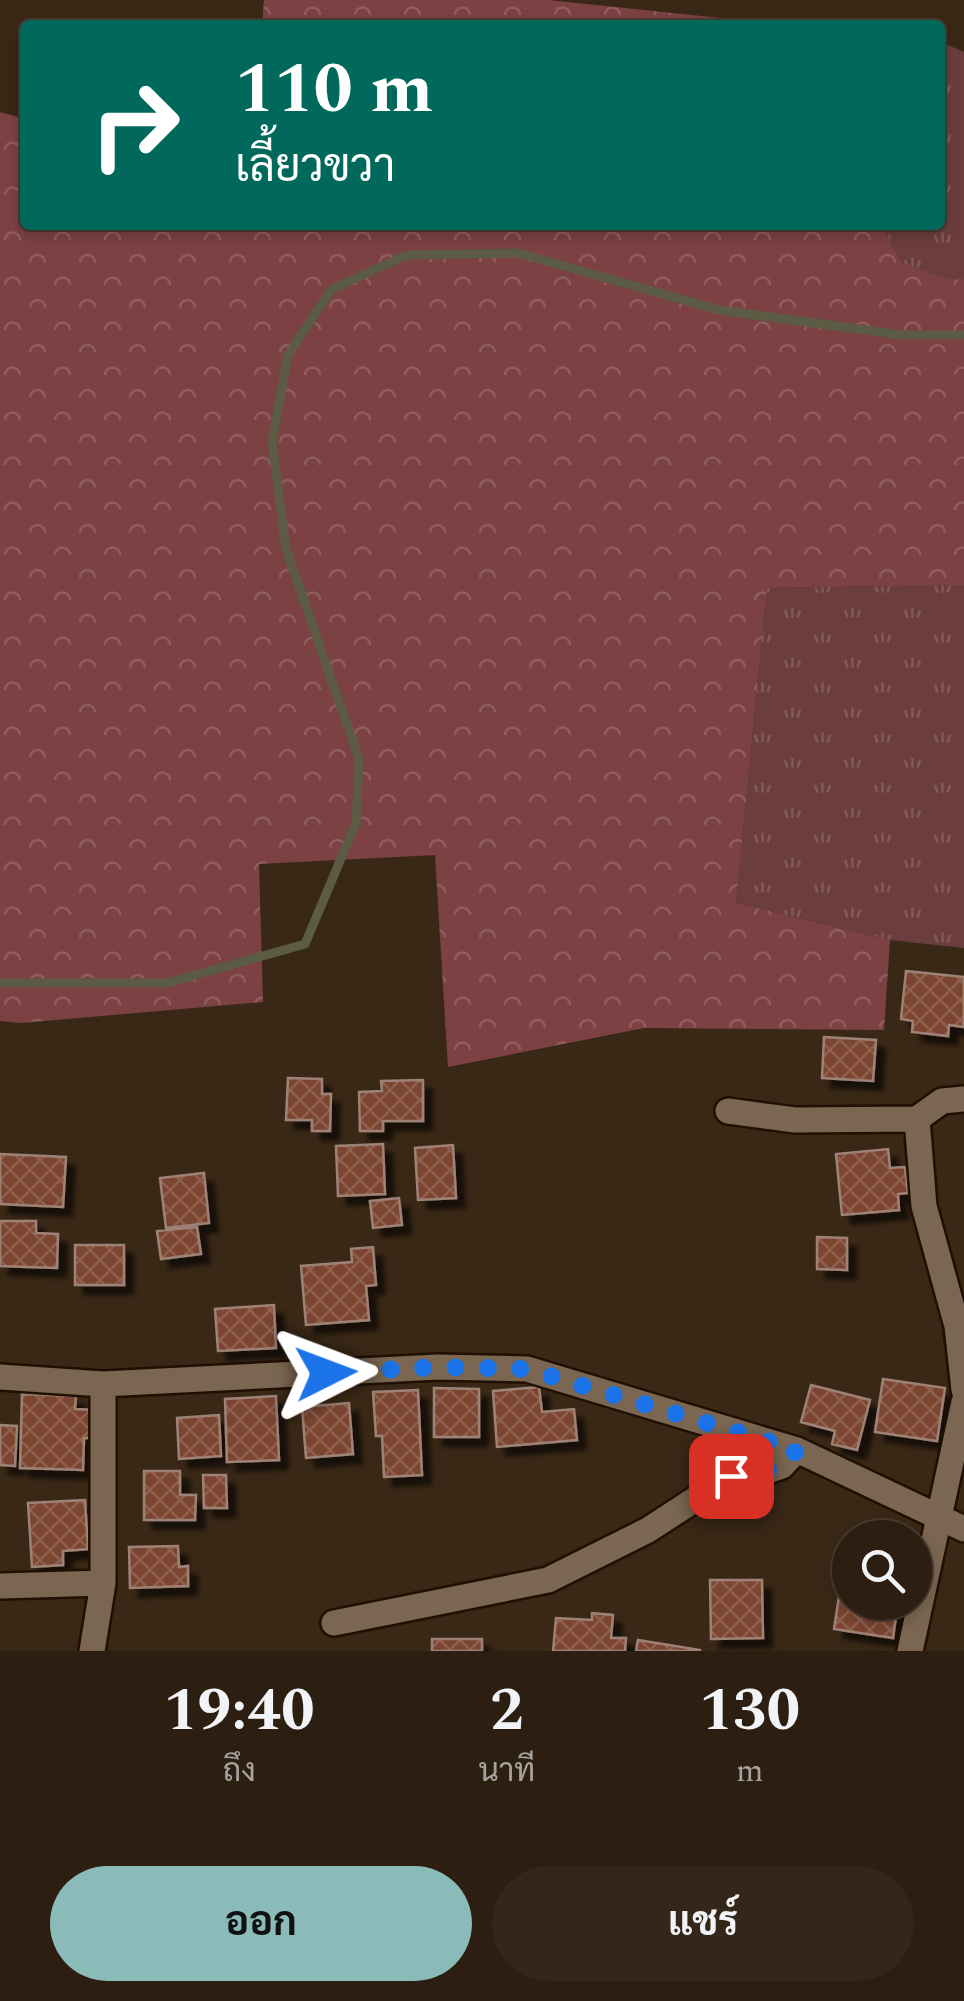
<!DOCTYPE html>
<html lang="th">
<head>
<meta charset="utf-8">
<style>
  body { margin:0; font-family:Spectral,Sarabun,serif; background:#342719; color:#f1f3f6; height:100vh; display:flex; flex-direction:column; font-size:38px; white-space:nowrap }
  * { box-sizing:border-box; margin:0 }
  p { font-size:32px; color:#a6a29f }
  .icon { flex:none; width:55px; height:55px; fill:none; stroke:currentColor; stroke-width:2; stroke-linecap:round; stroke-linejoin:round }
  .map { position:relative; height:1651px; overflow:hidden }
  .panel { display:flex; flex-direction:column; background:#2c1e10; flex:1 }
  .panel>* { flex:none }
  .hud { position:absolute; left:20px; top:20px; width:925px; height:210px; border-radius:10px; box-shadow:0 5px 15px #0003,0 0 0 2px #483c30; background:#00695c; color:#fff; overflow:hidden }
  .controls { position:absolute; left:832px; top:1520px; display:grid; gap:20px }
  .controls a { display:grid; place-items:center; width:100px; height:100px; border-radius:50%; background:#2c1e10; box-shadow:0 5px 15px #0003,0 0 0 2px #483c30; font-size:50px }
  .pin { position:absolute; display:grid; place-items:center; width:85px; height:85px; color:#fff; margin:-42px; border-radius:20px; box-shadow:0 5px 15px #0006 }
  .me { position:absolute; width:110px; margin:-55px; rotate:87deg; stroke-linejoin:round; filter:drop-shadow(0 0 8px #0008) }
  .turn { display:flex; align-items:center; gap:35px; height:210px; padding:0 50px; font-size:45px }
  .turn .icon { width:130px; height:130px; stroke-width:2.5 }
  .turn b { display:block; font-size:70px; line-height:85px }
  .eta { display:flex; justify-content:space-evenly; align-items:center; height:170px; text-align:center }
  .eta b { font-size:60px; font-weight:700; line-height:70px }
  .button { display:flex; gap:20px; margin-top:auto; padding:20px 50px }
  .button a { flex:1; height:115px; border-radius:60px; background:#8bbbb9; color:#111; font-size:40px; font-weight:700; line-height:115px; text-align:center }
  .button a+a { background:#342719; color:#f1f3f6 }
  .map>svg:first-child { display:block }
  .grass { fill:url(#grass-tufts) }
  .forest { fill:url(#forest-crowns) }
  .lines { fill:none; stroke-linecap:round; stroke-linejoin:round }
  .stream { stroke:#5c5b44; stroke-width:9 }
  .building { fill:url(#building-cross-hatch); stroke:#9f8277; stroke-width:2.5; filter:url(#shadow) }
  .minor-casing { stroke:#201001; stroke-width:30 }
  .minor { stroke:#7a6651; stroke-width:25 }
  .route { stroke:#1a73e8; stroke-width:18; stroke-dasharray:0 32.4 }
</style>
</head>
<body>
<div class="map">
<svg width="964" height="1651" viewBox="0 0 964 1651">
  <defs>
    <pattern id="grass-tufts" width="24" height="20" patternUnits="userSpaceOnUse" patternTransform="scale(2.5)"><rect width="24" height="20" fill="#6c3d3e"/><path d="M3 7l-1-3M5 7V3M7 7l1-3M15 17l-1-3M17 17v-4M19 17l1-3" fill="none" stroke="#82595a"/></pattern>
    <pattern id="forest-crowns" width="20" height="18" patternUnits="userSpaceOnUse" patternTransform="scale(2.5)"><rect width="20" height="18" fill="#7c4143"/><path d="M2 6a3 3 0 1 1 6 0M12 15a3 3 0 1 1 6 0" fill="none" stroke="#905d5e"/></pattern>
    <pattern id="building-cross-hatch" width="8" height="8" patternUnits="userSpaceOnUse" patternTransform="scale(2.5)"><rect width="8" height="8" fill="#7b4530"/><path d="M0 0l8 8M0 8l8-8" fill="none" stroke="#8f604e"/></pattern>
    <filter id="shadow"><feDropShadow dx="9" dy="9" stdDeviation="2.5" flood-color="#0009"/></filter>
  </defs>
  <rect width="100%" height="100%" fill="#3a2816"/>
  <path class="grass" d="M941,42L964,52V279L951,281L902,263L881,225H940Z
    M964,585V948L890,940L736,903L767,588Z"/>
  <path class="forest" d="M264,0H548L788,25H262Z
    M0,112L25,119V225H881L902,263L951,280L964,279V585L767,588L736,903L890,940L884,1030L644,1028L448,1067L435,855L259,864L263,1002L21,1023L0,1021Z"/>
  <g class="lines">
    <path class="stream" d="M0,983H167L305,944L356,823L359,759L286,549L272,442L288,355L332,289L407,255L518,253L719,310L902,335H964"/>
  </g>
  <path class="building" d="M906,971L964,977V1027L949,1025L948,1036L912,1032L913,1021L901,1019Z
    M824,1037L876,1040L873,1081L822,1078Z
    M288,1078L322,1079V1094H331L330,1131H312V1120H286Z
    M423,1080V1121H383V1131H360L359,1092L382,1091L381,1081Z
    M383,1144L385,1194L338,1196L336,1146Z
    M453,1145L456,1198L418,1200L415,1148Z
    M888,1149L890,1168L905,1167L908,1193L898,1194L899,1210L842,1215L836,1154Z
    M0,1154L66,1157L63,1207L0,1204Z
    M204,1173L209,1223L166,1228L160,1178Z
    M399,1198L402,1225L373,1228L370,1201Z
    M0,1221H36V1233L58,1234L57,1268L0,1266Z
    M197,1227L201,1254L161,1259L157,1231Z
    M817,1237L847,1238V1270L817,1269Z
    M75,1245H124V1285H75Z
    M373,1247L376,1285L366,1286L369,1320L306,1325L301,1266L352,1262L351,1249Z
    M274,1305L276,1348L218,1351L215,1309Z
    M883,1379L945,1388L937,1441L875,1432Z
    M811,1385L870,1400L857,1450L832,1444L835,1431L801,1422Z
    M539,1387L542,1412L574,1409L577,1440L497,1447L493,1391Z
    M434,1388L479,1389V1437H434Z
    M418,1390L422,1475L384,1477L382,1436H376L373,1392Z
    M22,1394L76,1396L75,1409L95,1410L94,1438H84L83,1470L20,1468Z
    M276,1396L279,1460L227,1462L225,1399Z
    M349,1403L353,1454L306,1458L302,1407Z
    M219,1415L221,1456L179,1459L177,1418Z
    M0,1425L17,1426L15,1466L0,1465Z
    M144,1471H180V1495H196L195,1520H144Z
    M203,1475H226L227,1508H204Z
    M85,1500L88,1549L63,1551V1565L32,1567L28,1503Z
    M178,1546L179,1567L188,1566V1586L130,1588L129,1547Z
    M710,1580H762L763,1638L711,1639Z
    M841,1583L850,1585V1602H898L893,1638L834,1629Z
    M592,1613L613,1615L611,1638H626L625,1651H553L556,1618L592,1620Z
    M432,1639H482V1651H432Z
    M638,1640L700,1650V1651H636Z"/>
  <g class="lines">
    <defs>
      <path id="minor" d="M728,1111L795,1120L917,1119L942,1101L964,1099
        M917,1119L924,1206L957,1326L964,1390
        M0,1377L103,1384L438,1367L527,1369L797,1450L964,1529
        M0,1586L103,1583
        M334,1623L548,1580L648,1530L731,1476L762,1473L782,1466L797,1450
        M92,1651L103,1583V1384
        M910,1651L964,1402"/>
    </defs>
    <use href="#minor" class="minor-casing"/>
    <use href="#minor" class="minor"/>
  </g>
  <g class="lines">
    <path class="route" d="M326,1373L438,1367L527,1369L797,1450C777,1471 759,1473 731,1476"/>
  </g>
</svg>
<div class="controls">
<a><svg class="icon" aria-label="search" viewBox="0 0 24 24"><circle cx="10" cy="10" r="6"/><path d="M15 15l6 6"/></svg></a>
</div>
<div class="pin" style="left:731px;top:1476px;background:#d93025"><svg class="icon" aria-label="arrive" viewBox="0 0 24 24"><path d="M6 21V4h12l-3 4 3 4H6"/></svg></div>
<svg class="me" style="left:326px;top:1373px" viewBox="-20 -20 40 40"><path d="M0-17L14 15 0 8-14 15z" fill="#1a73e8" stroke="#fff" stroke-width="4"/></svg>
<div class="hud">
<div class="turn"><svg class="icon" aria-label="right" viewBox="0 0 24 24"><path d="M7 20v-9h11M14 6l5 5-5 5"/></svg><div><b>110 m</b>เลี้ยวขวา</div></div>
</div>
</div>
<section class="panel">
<div class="eta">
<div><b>19:40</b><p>ถึง</p></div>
<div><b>2</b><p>นาที</p></div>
<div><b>130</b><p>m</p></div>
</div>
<div class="button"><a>ออก</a><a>แชร์</a></div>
</section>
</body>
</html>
